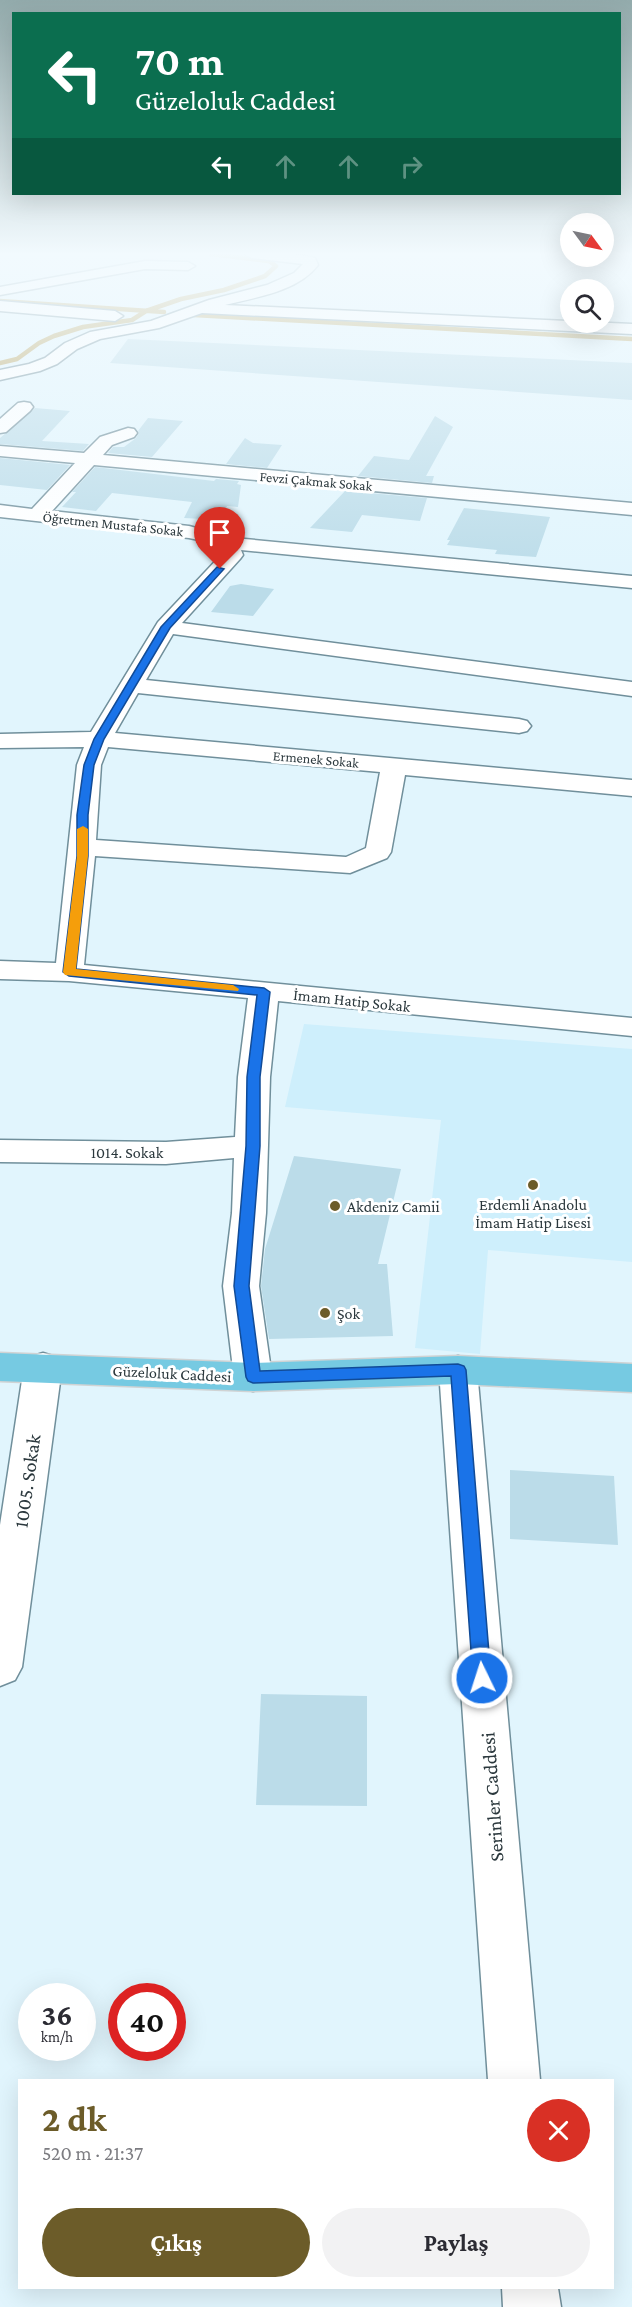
<!DOCTYPE html>
<html lang="tr">
<head>
<meta charset="utf-8">
<style>
  body { margin:0; font-family:"Crimson Pro",serif; background:#f2f2f3; color:#2b2b33; height:100vh; display:flex; flex-direction:column; font-size:22px; white-space:nowrap }
  * { box-sizing:border-box; margin:0 }
  p { font-size:20px; color:#7c7c81 }
  .icon { flex:none; width:33px; height:33px; fill:none; stroke:currentColor; stroke-width:2; stroke-linecap:round; stroke-linejoin:round }
  .map { position:relative; flex:1; overflow:hidden }
  .details { position:absolute; left:18px; top:2079px; width:596px; height:210px; display:flex; flex-direction:column; background:#fff; border-radius:0px; box-shadow:0 6px 24px #0002 }
  .details>* { flex:none }
  .banner { position:absolute; left:12px; top:12px; width:609px; height:183px; border-radius:0px; box-shadow:0 6px 24px #0002; background:#0b6e4f; color:#fff; overflow:hidden }
  .needle { width:39px; rotate:123deg }
  .controls { position:absolute; left:560px; top:213px; display:grid; gap:12px }
  .controls a { display:grid; place-items:center; width:54px; height:54px; border-radius:50%; background:#fff; box-shadow:0 6px 24px #0002; font-size:30px }
  .speed { position:absolute; left:18px; top:1983px; display:flex; gap:12px; font-size:30px; font-weight:700; text-align:center }
  .speed>* { display:grid; place-content:center; width:78px; height:78px; border-radius:50%; background:#fff; box-shadow:0 6px 24px #0002; line-height:1 }
  .speed small { font-size:15px; font-weight:400 }
  .speed .limit { border:9px solid #d22; background:#fff; color:#111 }
  .pin { position:absolute; display:grid; place-items:center; width:51px; height:51px; color:#fff; margin:-62px -26px; border-radius:50% 50% 50% 0; rotate:-45deg; box-shadow:0 0 6px #0007 }
  .pin .icon { rotate:45deg }
  .me { position:absolute; width:66px; margin:-33px; rotate:356deg; stroke-linejoin:round; filter:drop-shadow(0 0 4px #0008) }
  .turn { display:flex; align-items:center; gap:21px; height:126px; padding:0 24px; font-size:27px }
  .turn .icon { width:78px; height:78px; stroke-width:2.5 }
  .turn b { display:block; font-size:42px; line-height:51px }
  .lanes { display:flex; align-items:center; height:57px; padding:0 24px; background:#0003; justify-content:center; gap:30px; direction:ltr }
  .lanes .off { opacity:.35 }
  .round { display:grid; place-items:center; flex:none; width:63px; height:63px; border-radius:32px; background:#f2f2f3 }
  .head { display:flex; align-items:center; justify-content:space-between; height:102px; padding:0 24px }
  h1 { font-size:36px; font-weight:700; line-height:45px; color:#6c5c29 }
  .primary-button { display:flex; gap:12px; margin-top:auto; padding:12px 24px }
  .primary-button a { flex:1; height:69px; border-radius:36px; background:#6c5c29; color:#fff; font-size:24px; font-weight:700; line-height:69px; text-align:center }
  .primary-button a+a { background:#f2f2f3; color:#2b2b33 }
  .map>svg:first-child { display:block }
  .built { fill:#ceeffc }
  .lines { fill:none; stroke-linecap:round; stroke-linejoin:round }
  .stream { stroke:#b59d53; stroke-width:4.5 }
  .building { fill:#bbdce9 }
  .minor-casing { stroke:#708f9b; stroke-width:3 }
  .major-casing { stroke:#d0d3d4; stroke-width:3 }
  .minor { fill:#fff; fill-rule:evenodd }
  .major { fill:#76cae2; fill-rule:evenodd }
  .route { fill:#1a73e8; stroke:#114b97; stroke-width:1.5 }
  .slow { fill:#f59e0b }
  .poi-dot { fill:#6c5c29; stroke:#fff; stroke-width:2 }
  .labels { text-anchor:middle; stroke-width:6; stroke-linejoin:round; paint-order:stroke }
  .far-street-label { font-size:14px; fill:#2b383d; stroke:#fff }
  .street-label { font-size:16px; fill:#2b383d; stroke:#fff }
  .poi-label { font-size:16px; fill:#2b383d; stroke:#fff; text-anchor:start }
  .near-street-label { font-size:20px; fill:#2b383d; stroke:#fff }
</style>
</head>
<body>
<div class="map">
<svg width="632" height="2307" viewBox="0 0 632 2307">
  <rect width="100%" height="100%" fill="#e1f5fd"/>
  <path class="built" d="M304,1024L632,1049V1262L488,1250L480,1354L415,1348L441,1120L285,1107Z"/>
  <g class="lines">
    <path class="stream" d="M0,301L164,312
      M194,315L632,339
      M0,363L17,359L39,343L54,336L83,327L132,320L146,311L181,299L224,290L265,276L276,266L269,261L211,254"/>
  </g>
  <path class="building" d="M128,339L632,363V400L110,363Z
    M35,408L70,411L42,441L89,444L83,451L0,444V438Z
    M435,416L453,427L426,476H434L432,483L358,476L374,456L409,460Z
    M148,418L183,421L152,457L108,453L113,447H124L136,438L139,433L138,431Z
    M245,438L253,443L282,445L267,468L226,464Z
    M0,458L70,465L47,490L0,485Z
    M95,467L214,481L216,479L239,481L237,484L241,485L238,507L227,506L221,520L184,518L192,502L112,493L96,511L62,507L76,492H72Z
    M345,491L427,498L420,521L362,515L352,532L310,528Z
    M464,508L550,517L536,557L495,554L497,550L447,545L450,540H447Z
    M241,584L274,589L253,616L211,612L230,586Z
    M294,1156L401,1169L378,1264H387L393,1336L269,1339L261,1286L265,1249Z
    M510,1470L614,1476L618,1545L510,1539Z
    M261,1694L367,1696V1806L256,1805Z"/>
  <g class="lines">
    <defs>
      <path id="minor" d="M245,254C268,253 293,252 315,258L318,265C297,292 256,297 225,305L632,324V334L202,313L159,328L100,339L77,349L57,364L40,371L0,380V370L29,364L45,358L65,343L90,332L151,321L209,300L267,285L294,273L303,264L252,258Z
        M145,261L188,262L195,266L188,270L145,269L0,295V287Z
        M0,301L115,311L123,316L115,321L0,311Z
        M24,402L30,403L33,407L30,411L6,432L0,433V419L18,403Z
        M128,428L134,429L137,433L134,437L112,445L103,455L632,503V515L94,465L52,511L189,526L234,538L632,576V588L241,550L243,555L240,559L182,623L632,682V696L173,634L146,680L519,719L527,721L531,726L527,731L519,733L138,693L115,733L632,780V796L405,775L391,852L387,858L350,873L95,856L84,965L632,1018V1036L278,1001L270,1077L266,1213L259,1286L272,1377L266,1387L253,1391L240,1387L234,1377L223,1286L232,1213L234,1158L166,1164L0,1162V1140L166,1142L235,1137L238,1077L248,998L69,981L0,979V961L56,963L77,765L84,747L0,748V734L91,732L158,622L222,554L218,544L189,538L0,517V505L32,509L75,463L0,456V446L84,453L100,437ZM108,747L380,772L366,848L346,857L96,840L101,765Z
        M43,1353L56,1357L62,1367L22,1667L15,1680L0,1686V1525L24,1367L30,1357Z
        M458,1356L471,1360L477,1370L540,2080H488L439,1370L445,1360Z
        M502,2288H558L561,2307H503Z"/>
      <path id="major" d="M0,1353L253,1363L458,1356L632,1364V1392L458,1384L253,1391L0,1381Z"/>
    </defs>
    <use href="#minor" class="minor-casing"/>
    <use href="#major" class="major-casing"/>
    <use href="#minor" class="minor"/>
    <use href="#major" class="major"/>
  </g>
  <linearGradient id="sky" x2="0" y2="1"><stop stop-color="#93abac"/><stop offset="0.44" stop-color="#f2fafe"/><stop offset="1" stop-color="#f2fafe" stop-opacity="0"/></linearGradient>
  <rect width="632" height="577" fill="url(#sky)"/>
  <path class="route" d="M217,567L224,569L170,628L104,739L94,765L88,815V856L76,969L264,988L270,992L260,1077V1146L249,1286L260,1371L458,1364L464,1366L466,1370L491,1678L489,1684L482,1686L476,1684L473,1678L451,1376L253,1383L248,1381L246,1377L234,1286L246,1146L247,1077L257,995L69,976L63,972L77,856V815L84,765L94,739L161,627Z"/>
  <path class="slow" d="M83,826L88,829V856L76,969L233,985L239,989L238,991L65,975L63,972L77,856V829Z"/>
  <g class="poi-dot">
    <circle cx="533" cy="1185" r="6"/>
    <circle cx="335" cy="1206" r="6"/>
    <circle cx="325" cy="1313" r="6"/>
  </g>
  <g class="labels">
    <g class="far-street-label">
      <text transform="translate(316 481) rotate(5)" y="5">Fevzi Çakmak Sokak</text>
      <text transform="translate(113 524) rotate(6)" y="5">Öğretmen Mustafa Sokak</text>
      <text transform="translate(316 759) rotate(5)" y="5">Ermenek Sokak</text>
    </g>
    <g class="street-label">
      <text transform="translate(352 1000) rotate(6)" y="6">İmam Hatip Sokak</text>
      <text x="127" y="1158">1014. Sokak</text>
      <text transform="translate(172 1373) rotate(3)" y="6">Güzeloluk Caddesi</text>
    </g>
    <g class="poi-label">
      <text x="533" y="1210" text-anchor="middle">Erdemli Anadolu<tspan x="533" dy="18">İmam Hatip Lisesi</tspan></text>
      <text x="347" y="1212">Akdeniz Camii</text>
      <text x="337" y="1319">Şok</text>
    </g>
    <g class="near-street-label">
      <text transform="translate(27 1481) rotate(-82)" y="7">1005. Sokak</text>
      <text transform="translate(492 1797) rotate(-94)" y="7">Serinler Caddesi</text>
    </g>
  </g>
</svg>
<div class="controls">
<a><svg class="needle" viewBox="-14 -14 28 28"><path d="M0-13l5 13h-10z" fill="#e53935"/><path d="M0 13l5-13h-10z" fill="#7c7c81"/></svg></a>
<a><svg class="icon" aria-label="search" viewBox="0 0 24 24"><circle cx="10" cy="10" r="6"/><path d="M15 15l6 6"/></svg></a>
</div>
<div class="speed"><div>36<small>km/h</small></div><div class="limit">40</div></div>
<div class="pin" style="left:220px;top:569px;background:#d93025"><svg class="icon" aria-label="arrive" viewBox="0 0 24 24"><path d="M6 21V4h12l-3 4 3 4H6"/></svg></div>
<svg class="me" style="left:482px;top:1678px" viewBox="-20 -20 40 40"><circle r="17" fill="#1a73e8" stroke="#fff" stroke-width="3"/><path d="M0-11L8 9 0 5-8 9z" fill="#fff"/></svg>
<div class="banner">
<div class="turn"><svg class="icon" aria-label="left" viewBox="0 0 24 24"><path d="M17 20v-9H6M10 6l-5 5 5 5"/></svg><div><b>70 m</b>Güzeloluk Caddesi</div></div>
<div class="lanes"><svg class="icon" aria-label="left" viewBox="0 0 24 24"><path d="M17 20v-9H6M10 6l-5 5 5 5"/></svg><svg class="icon off" aria-label="ahead" viewBox="0 0 24 24"><path d="M12 20V5M6 11l6-6 6 6"/></svg><svg class="icon off" aria-label="ahead" viewBox="0 0 24 24"><path d="M12 20V5M6 11l6-6 6 6"/></svg><svg class="icon off" aria-label="right" viewBox="0 0 24 24"><path d="M7 20v-9h11M14 6l5 5-5 5"/></svg></div>
</div>
<section class="details">
<div class="head"><div><h1>2 dk</h1><p>520 m · 21:37</p></div><a class="round" style="background:#d93025;color:#fff"><svg class="icon" aria-label="close" viewBox="0 0 24 24"><path d="M6 6l12 12M18 6L6 18"/></svg></a></div>
<div class="primary-button"><a>Çıkış</a><a>Paylaş</a></div>
</section>
</div>
</body>
</html>
